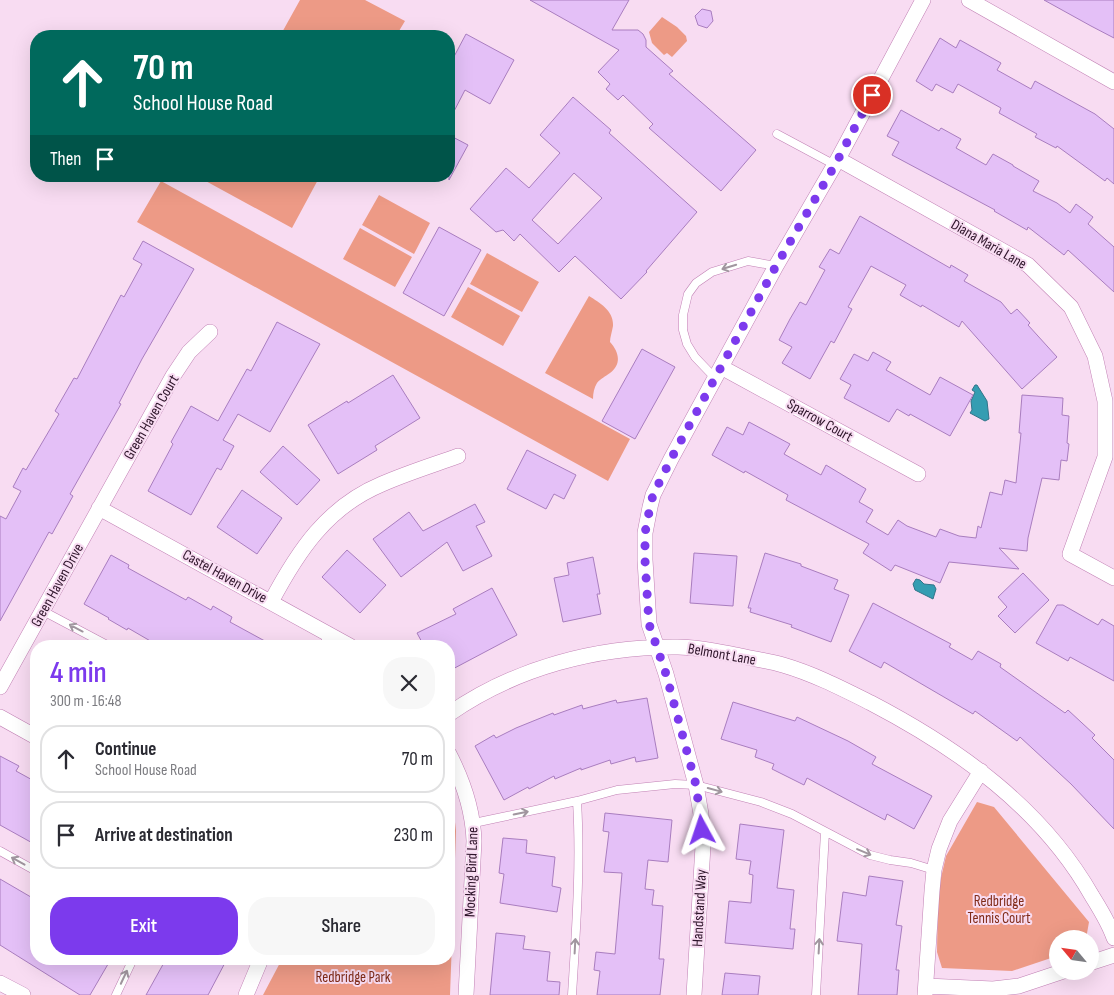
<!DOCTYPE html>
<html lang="en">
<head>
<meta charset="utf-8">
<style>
  body { margin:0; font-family:"Sofia Sans Condensed",sans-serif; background:#f7f7f7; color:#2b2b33; height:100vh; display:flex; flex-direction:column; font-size:19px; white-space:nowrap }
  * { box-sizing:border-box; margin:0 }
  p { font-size:16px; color:#7c7c81 }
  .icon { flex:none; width:28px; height:28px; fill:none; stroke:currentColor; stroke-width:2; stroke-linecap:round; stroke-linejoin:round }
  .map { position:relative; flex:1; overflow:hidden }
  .side { position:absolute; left:30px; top:640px; width:425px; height:325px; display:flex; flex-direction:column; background:#fff; border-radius:20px; box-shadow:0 5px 20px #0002 }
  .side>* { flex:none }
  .top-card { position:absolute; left:30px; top:30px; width:425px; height:152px; border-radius:20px; box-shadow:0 5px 20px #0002; background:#00695c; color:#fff; overflow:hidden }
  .needle { width:32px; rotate:299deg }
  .controls { position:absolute; left:1049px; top:930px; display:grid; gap:10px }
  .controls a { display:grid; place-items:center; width:50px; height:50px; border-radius:50%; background:#fff; box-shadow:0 5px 20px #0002; font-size:25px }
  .pin { position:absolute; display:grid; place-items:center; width:42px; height:42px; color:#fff; margin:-21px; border:2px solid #fff; border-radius:50%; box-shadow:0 1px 5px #0007 }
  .me { position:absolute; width:55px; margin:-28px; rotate:355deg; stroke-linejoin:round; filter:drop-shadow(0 0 4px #0008) }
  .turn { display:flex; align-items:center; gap:18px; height:105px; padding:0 20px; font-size:22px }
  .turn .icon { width:65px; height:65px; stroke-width:2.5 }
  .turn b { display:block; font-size:35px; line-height:42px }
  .then { display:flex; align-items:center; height:48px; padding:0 20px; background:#0003; gap:10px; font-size:19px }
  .round { display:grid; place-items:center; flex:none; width:52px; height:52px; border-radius:20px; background:#f7f7f7 }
  .head { display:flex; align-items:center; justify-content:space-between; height:85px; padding:0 20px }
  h1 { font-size:30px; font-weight:600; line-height:38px; color:#7c3aed }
  .cta { display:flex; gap:10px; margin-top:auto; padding:10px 20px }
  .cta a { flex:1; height:58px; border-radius:20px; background:#7c3aed; color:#fff; font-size:20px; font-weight:600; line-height:58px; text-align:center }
  .cta a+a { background:#f7f7f7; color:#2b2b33 }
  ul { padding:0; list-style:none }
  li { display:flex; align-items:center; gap:15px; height:68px; margin:0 10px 8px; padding:0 10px; border:2px solid #e1e1e2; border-radius:20px }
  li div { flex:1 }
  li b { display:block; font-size:19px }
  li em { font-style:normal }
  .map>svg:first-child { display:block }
  .green { fill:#ed9a86 }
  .water { fill:#349db2; stroke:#327489 }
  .building { fill:#e4c0f7; stroke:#a97dbf; fill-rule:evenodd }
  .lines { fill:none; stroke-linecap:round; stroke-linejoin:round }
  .lane-casing { stroke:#c180b4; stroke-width:9 }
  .street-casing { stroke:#c180b4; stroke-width:16 }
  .lane { stroke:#fff; stroke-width:8 }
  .street { stroke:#fff; stroke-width:15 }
  .oneway { stroke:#a1969f }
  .route { stroke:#7c3aed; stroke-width:9; stroke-dasharray:0 16.2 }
  .labels { text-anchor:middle; stroke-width:4; stroke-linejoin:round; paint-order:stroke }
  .street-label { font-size:15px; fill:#2e152a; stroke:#f8dcf2 }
  .park-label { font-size:15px; fill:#802b18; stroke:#f8dcf2 }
</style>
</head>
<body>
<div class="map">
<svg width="1114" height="995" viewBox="0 0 1114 995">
  <rect width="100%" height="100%" fill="#f8dcf2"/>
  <path class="green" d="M300,0H365L405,21L396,36H280Z
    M662,17L677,27L686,36L687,41L672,57L667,53L664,55L652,43L649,32Z
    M204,176H320L292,228L202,179Z
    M161,181L630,439L608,481L137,222Z
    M379,195L430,223L414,254L362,225Z
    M360,228L412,257L395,287L343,259Z
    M487,253L539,282L522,312L470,284Z
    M468,287L520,316L503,346L451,317Z
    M589,296C600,303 614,311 613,326C612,332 610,337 610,342C619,352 622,364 610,373C605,377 601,378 597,383C594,388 593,393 593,399L545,373Z
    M449,793L453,804L456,831L450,995H263L282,959H449Z
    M977,802L994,807L1089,922L1086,939H1058L1057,956L1012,971L942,968L937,952L938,891L946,856Z"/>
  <path class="water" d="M975,385H977L987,401L989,419L985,421L970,413L972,410L971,401L975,392L972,390Z
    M916,579L920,580L924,584L934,585L936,589L933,599L915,590L913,584Z"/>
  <path class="building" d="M530,0H629L612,30H638L643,34L646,40V47L673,71L669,74L756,150L721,191L649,128L653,124L623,95L618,100L606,89L610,84L598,72L619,50Z
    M1044,0H1114V38L1091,26Z
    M702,9L711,11L713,21L707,28L698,25L695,16Z
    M466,34L514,60L490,104L465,90L449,121V66Z
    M940,38L956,48L960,40L1001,63L997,70L1031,89L1035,81L1095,114L1114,129V184L1107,178L1105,181L1057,146L1056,148L1035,137L1037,134L999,113L1001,108L958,84L953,93L936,84L932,91L916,81Z
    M573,97L611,130L609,133L697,212L646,271L647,272L621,299L575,256L559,272L520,234L514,241L503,230L496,232L470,209L506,168L529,188L560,153L540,135ZM574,173L602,198L558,244L532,220Z
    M901,110L939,131L941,128L961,139L956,148L986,165L993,154L1013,165V166L1039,181L1033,191L1057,203L1070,213L1076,204L1093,217L1088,224L1114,247V292L1068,250L1064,255L1028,227L1027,230L994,211L995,210L892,155L899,142L887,136Z
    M449,135L468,145L449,180Z
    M860,216L950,268L951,265L968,275L964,281L1001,302L1011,314L1017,309L1030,323L1028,325L1057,357L1022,389L962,321L959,327L922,305L921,307L900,295L906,285L871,266L848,307L852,309L834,343L831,341L810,379L782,363L792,347L779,340L790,319L800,302L806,305L825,270L819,267L830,249L839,254Z
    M439,227L481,250L444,316L403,293Z
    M143,241L194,269L142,359L119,403L121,404L70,494L73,496L52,534L49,532L0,621V516L6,519L21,491L13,487L23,468L26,470L59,414L55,411L74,378L77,379L121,295L124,297L142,264L133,259Z
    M277,322L320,344L270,432L238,414L223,440L234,446L221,470L217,468L191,515L148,491L173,444L171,442L191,406L218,421L247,369L251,371Z
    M642,349L675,367L635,439L602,421Z
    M873,352L891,362L886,370L930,395L940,377L973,395L950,436L910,414L909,416L897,409L889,422L844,398L851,385L840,379L854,354L868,361Z
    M393,375L420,418L375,446L377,450L338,474L308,425L347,401L348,403Z
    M1022,395L1063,398L1062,415L1069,416L1067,443L1069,444L1067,461L1061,460L1059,480L1042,478L1028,538L1027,551L999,548L1019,569L949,562L940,583L895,565L891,571L863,553L869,544L786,500L788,495L745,471L744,473L712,455L727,427L743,435L749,422L790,444L784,454L821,475L826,465L866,489L859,502L873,510L866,522L888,535L898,520L907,526L936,537L940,529L959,536L976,538L978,526L981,528L990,492L1002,495L1005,480L1016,483L1021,433H1019Z
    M283,446L320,480L297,505L260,472Z
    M527,450L576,475L564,499L554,494L546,509L507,489Z
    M242,490L282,518L257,554L217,527Z
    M475,504L485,522L476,526L492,556L463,571L447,542L401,577L373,539L409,512L423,531Z
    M347,550L386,585L360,613L322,577Z
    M694,553L737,556L733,606L690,603Z
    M765,553L801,564V566L838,580L834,589L849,595L831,642L791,627L792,625L750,612L751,608H748Z
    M111,555L129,565L128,568L186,600L188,597L211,610L213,606L232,617L230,622L274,646H159L128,628L127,630L108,619L109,618L84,604Z
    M593,557L600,594H597L601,614L563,622L554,578L569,575L567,563Z
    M1023,573L1049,600L1015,633L998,616L1007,607L998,597Z
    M492,588L517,635L449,671V646H424L417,633L456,614L453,609Z
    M873,603L951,644L949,647L972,660L978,651L1001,664L1000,667L1065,713L1068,710L1095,735L1092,738L1114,760V829L1071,784L1020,737L1017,741L975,711L973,714L884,662L881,668L849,651Z
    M1057,605H1063L1098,625L1102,619L1114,626V681L1070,657L1068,661L1036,643Z
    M647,698L658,758L636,762L635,757L611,764L610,760L581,770V768L555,779L554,776L529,789L528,787L504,800L475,746L494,735L496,738L516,728L553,713L554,715L582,705L583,709L616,700L617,703Z
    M733,702L795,721L797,717L848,741L876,757L872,764L932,796L914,829L887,814L885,820L807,778L804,785L772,769L774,764L755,757L757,750L721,739Z
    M0,756L19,766L16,771L36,782V845L0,825Z
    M605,813L672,820L668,862L648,860L645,889L654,890L652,905L663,906L659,959H664L660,995H597L600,971L594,970L596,952L615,954L622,873L604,872L609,832L603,831Z
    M740,824L784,830L777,888L794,890L790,929H795L793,949L725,943L729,901L751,903L753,875L749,874L751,861L736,859Z
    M503,838L527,840L526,853L555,857L552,886L561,888L557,912L500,903L504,874L499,873Z
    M869,876L903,881L896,925L902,926L896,970H899L897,995H858L862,944L837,941L843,892L866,896Z
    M0,879L36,900V959H111L90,995H80L0,945Z
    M496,933L525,936L523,949L550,952L547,981L560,982L559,995H490Z
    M166,959H227L208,995H146Z
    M725,973L760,976L758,995H722Z"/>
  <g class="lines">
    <defs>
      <path id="lane" d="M777,134L835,165
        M715,378L695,357L687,344L683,330V315L688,294L696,283L712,272L748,261L776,266
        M43,611L109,646
        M323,646L329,634
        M474,823L577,801L617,790L675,784L696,785L761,802L792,814L870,855L890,860L911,863L934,870
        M0,851L36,871
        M116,995L133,959
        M572,995C576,930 581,866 577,801
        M816,995L825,832"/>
      <path id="street" d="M969,0L1114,82
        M838,159L1028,265L1071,307L1095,356L1105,401V457L1070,554L1114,578
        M721,367L918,474
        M99,508L350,646
        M271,602C298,551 327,507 382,484C407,473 433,465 458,456
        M0,687L173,376L189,352L210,332
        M449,714C515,668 597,646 678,647C699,647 720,652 741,656C755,659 769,661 783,665C814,674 843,689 871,703C959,749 1042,808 1092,896C1100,909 1109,923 1114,938
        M0,717L36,737
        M449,754C463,781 473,810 474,841L466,995
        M1090,963L1114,955
        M0,983L23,995
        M926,986L993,989L1019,986L1064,971
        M246,995L261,959
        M694,995L703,846L701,814L696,785L666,674L649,624L645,560V533L650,507L653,495L671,459L776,266L838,159L923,0
        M925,995L932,891L934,870L939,849L950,821L981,771"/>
    </defs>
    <use href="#lane" class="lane-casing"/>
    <use href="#street" class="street-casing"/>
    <use href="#lane" class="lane"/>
    <use href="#street" class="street"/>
  </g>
  <defs><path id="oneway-shaft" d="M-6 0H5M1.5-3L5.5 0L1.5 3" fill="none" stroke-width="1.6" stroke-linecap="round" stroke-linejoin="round" transform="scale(1.25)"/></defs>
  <g class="oneway">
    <use href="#oneway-shaft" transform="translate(729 267) rotate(163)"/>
    <use href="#oneway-shaft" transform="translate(76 628) rotate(-152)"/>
    <use href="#oneway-shaft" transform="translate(715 790) rotate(15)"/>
    <use href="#oneway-shaft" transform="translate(521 813) rotate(-12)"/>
    <use href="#oneway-shaft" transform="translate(864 852) rotate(23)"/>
    <use href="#oneway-shaft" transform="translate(18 861) rotate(-151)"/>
    <use href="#oneway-shaft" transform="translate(575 946) rotate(-87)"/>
    <use href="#oneway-shaft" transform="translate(819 946) rotate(-87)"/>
    <use href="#oneway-shaft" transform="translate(124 977) rotate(-65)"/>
  </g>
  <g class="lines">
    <path class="route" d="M702,830L696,785L666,674L649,624L645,560V533L650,507L653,495L671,459L776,266L835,165L872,95"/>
  </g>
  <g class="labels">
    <g class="street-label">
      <text transform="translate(989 244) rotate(30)" y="5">Diana Maria Lane</text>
      <text transform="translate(151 417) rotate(-60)" y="5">Green Haven Court</text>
      <text transform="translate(820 420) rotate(29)" y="5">Sparrow Court</text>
      <text transform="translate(225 576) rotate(29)" y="5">Castel Haven Drive</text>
      <text transform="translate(57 585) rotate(-61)" y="5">Green Haven Drive</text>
      <text transform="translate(722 654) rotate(10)" y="5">Belmont Lane</text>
      <text transform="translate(471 872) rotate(-88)" y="5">Mocking Bird Lane</text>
      <text transform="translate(699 908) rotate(-87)" y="5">Handstand Way</text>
    </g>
    <g class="park-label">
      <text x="999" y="906">Redbridge<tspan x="999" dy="17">Tennis Court</tspan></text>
      <text x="353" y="982">Redbridge Park</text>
    </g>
  </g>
</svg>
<div class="controls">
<a><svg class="needle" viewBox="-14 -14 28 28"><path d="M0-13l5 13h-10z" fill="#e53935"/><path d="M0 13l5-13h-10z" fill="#7c7c81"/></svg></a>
</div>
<div class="pin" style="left:872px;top:95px;background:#d93025"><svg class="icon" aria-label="arrive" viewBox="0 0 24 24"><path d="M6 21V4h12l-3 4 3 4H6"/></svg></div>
<svg class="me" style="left:702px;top:830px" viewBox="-20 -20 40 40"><path d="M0-17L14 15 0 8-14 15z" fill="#7c3aed" stroke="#fff" stroke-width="4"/></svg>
<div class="top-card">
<div class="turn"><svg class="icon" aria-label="ahead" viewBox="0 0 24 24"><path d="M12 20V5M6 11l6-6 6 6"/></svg><div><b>70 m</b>School House Road</div></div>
<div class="then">Then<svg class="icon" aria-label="arrive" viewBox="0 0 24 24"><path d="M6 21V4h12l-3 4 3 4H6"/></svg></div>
</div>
<section class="side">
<div class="head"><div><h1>4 min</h1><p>300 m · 16:48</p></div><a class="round"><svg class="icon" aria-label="close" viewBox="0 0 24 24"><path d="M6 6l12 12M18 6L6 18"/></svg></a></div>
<ul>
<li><svg class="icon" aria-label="ahead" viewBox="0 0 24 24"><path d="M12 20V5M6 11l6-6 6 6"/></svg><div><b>Continue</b><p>School House Road</p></div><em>70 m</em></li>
<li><svg class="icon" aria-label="arrive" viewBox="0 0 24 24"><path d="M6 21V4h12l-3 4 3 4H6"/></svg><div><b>Arrive at destination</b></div><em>230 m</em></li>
</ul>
<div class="cta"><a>Exit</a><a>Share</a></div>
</section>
</div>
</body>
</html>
